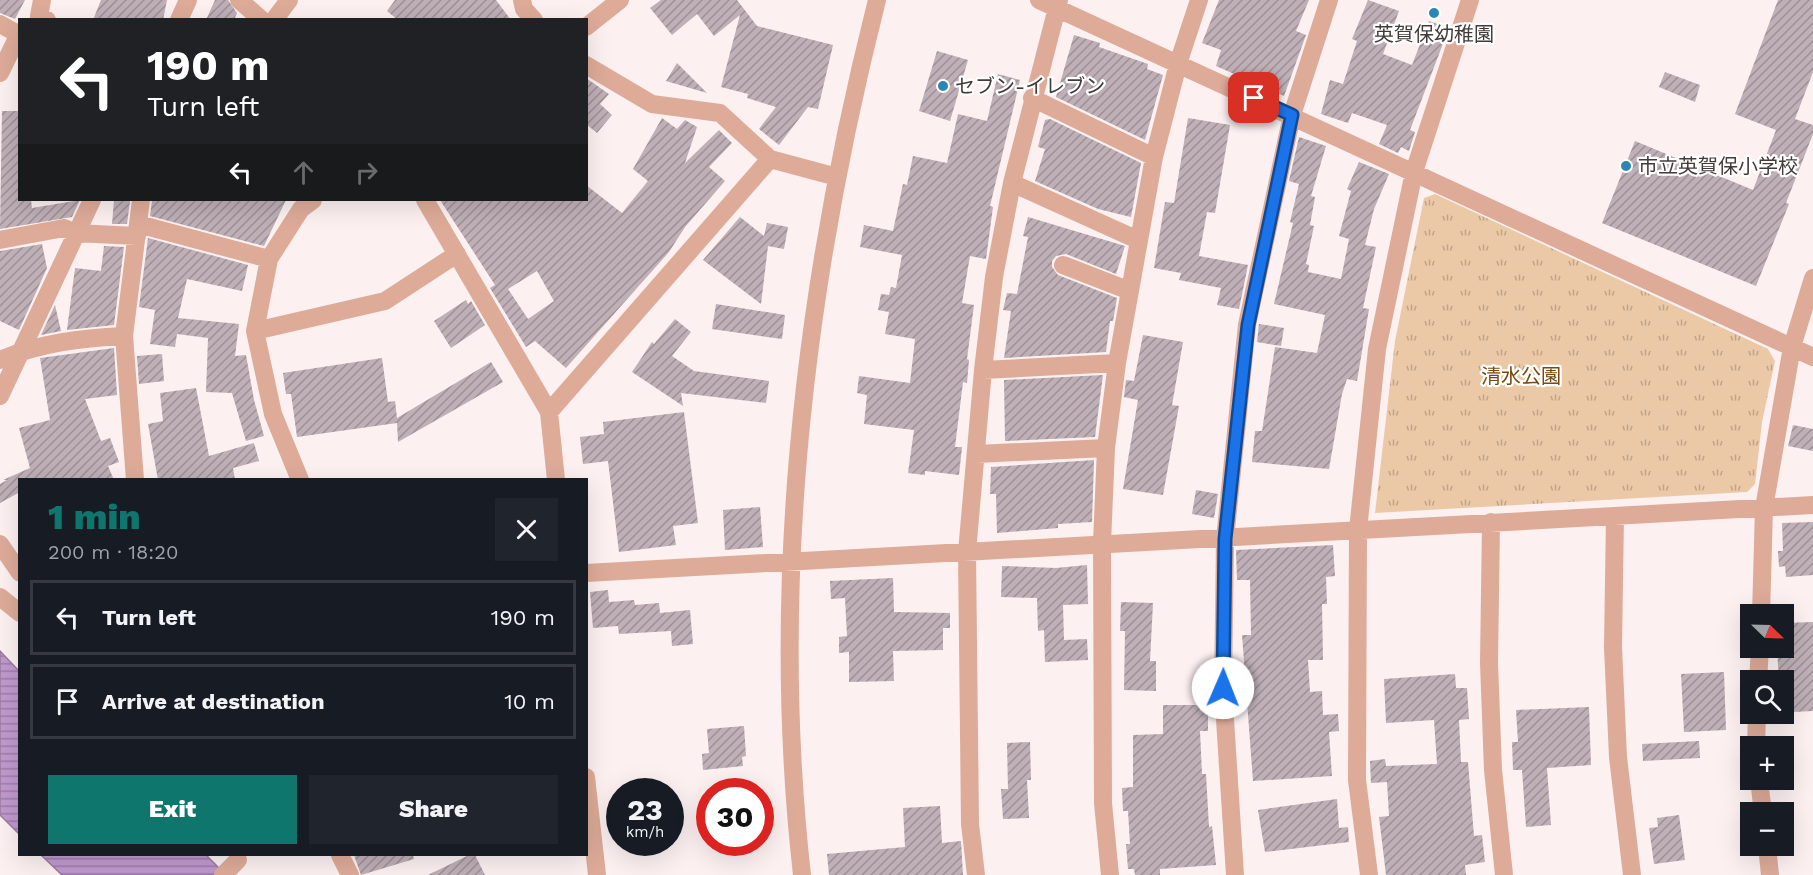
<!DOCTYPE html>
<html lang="en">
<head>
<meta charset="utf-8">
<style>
  body { margin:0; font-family:"Work Sans","Noto Sans JP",sans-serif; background:#20242c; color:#f1f3f6; height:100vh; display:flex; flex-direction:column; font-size:22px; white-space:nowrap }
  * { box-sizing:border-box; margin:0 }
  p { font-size:20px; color:#9ea1a6 }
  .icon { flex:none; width:33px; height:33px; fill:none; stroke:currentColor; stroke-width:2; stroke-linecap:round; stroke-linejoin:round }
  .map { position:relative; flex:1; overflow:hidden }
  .sheet { position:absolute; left:18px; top:478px; width:570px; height:378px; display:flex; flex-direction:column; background:#171b24; border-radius:0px; box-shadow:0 6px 24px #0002 }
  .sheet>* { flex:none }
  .top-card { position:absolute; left:18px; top:18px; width:570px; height:183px; border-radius:0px; box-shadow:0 6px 24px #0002; background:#202124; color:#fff; overflow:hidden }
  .needle { width:39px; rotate:113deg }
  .buttons { position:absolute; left:1740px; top:604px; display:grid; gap:12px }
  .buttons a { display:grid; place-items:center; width:54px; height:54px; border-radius:0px; background:#171b24; box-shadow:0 6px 24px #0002; font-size:30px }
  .speed { position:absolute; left:606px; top:778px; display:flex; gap:12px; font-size:30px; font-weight:700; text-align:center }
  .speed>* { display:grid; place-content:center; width:78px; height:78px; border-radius:50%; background:#171b24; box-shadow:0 6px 24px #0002; line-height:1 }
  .speed small { font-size:15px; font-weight:400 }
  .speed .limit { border:9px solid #d22; background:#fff; color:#111 }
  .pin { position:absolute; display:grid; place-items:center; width:51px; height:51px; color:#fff; margin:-26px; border-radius:12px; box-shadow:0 3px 9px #0006 }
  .me { position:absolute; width:66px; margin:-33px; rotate:1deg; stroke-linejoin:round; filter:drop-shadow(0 0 4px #0008) }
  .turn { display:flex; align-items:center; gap:21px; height:126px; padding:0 30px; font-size:27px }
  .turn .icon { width:78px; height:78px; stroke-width:2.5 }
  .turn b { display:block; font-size:42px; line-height:51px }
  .lanes { display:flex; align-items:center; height:57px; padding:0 30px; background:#0003; justify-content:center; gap:30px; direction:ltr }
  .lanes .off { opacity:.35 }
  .round { display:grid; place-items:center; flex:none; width:63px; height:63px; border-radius:0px; background:#20242c }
  .headline { display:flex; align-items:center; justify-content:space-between; height:102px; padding:0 30px }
  h1 { font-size:36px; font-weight:800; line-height:45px; color:#0f766e }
  .cta { display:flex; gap:12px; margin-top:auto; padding:12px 30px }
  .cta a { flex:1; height:69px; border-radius:0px; background:#0f766e; color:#fff; font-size:24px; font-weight:800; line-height:69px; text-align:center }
  .cta a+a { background:#20242c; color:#f1f3f6 }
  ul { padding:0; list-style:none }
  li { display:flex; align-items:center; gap:18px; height:75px; margin:0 12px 9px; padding:0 18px; border:3px solid #363941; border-radius:0px }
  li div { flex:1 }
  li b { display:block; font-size:22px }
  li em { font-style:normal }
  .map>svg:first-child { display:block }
  .park { fill:url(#park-tufts) }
  .water { fill:url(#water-rules); stroke:#9a7da2; stroke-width:1.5 }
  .building { fill:url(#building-hatch); fill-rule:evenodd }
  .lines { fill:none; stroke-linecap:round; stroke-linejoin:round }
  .minor { stroke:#deab99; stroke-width:18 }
  .route-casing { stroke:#114b97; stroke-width:15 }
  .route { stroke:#1a73e8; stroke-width:10 }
  .poi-dot { fill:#2a86b3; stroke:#fff; stroke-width:2 }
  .labels { text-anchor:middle; stroke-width:4.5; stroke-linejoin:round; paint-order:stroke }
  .poi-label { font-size:20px; fill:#433b3b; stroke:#fff; text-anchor:start }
  .park-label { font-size:20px; fill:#774a0e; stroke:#fff }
</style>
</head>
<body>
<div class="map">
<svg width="1813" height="875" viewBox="0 0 1813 875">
  <defs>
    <pattern id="park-tufts" width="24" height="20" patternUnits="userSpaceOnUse" patternTransform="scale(1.5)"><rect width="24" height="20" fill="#ebc9a7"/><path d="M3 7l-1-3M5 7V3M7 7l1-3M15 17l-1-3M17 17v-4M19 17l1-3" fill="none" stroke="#c0a489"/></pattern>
    <pattern id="water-rules" width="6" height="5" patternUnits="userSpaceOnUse" patternTransform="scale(1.5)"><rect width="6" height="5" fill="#c099ce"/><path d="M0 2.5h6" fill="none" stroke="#9e7ea8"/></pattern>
    <pattern id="building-hatch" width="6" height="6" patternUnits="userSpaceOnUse" patternTransform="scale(1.5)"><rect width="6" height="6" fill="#bfafb7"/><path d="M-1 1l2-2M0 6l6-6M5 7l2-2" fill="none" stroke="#9d9096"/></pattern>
  </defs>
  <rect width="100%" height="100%" fill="#fcf0f1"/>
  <path class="park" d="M1435,194L1768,349L1775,361L1762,422L1755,484L1747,492L1375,513L1395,341L1424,198Z"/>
  <path class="water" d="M0,651L19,671V834L0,815Z
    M41,855H206L226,875H62Z"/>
  <path class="building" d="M0,0H25L15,19L0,13Z
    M101,0H167L163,20H93Z
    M215,0H228L237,13L234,20H206Z
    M395,0H496L511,20H398L387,11Z
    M661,0H737L757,26L833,45L818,109L808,107L779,145L759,129L776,107L747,98L748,94L721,87L740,15L714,36L697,14L672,35L650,8Z
    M1219,0H1309L1296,31L1306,35L1284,96L1216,66L1221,50L1202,43Z
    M1368,0L1399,11L1383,54L1412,65L1429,21L1449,28L1410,130L1415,132L1409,151L1401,147L1398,153L1379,144L1387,125L1352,113L1348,123L1321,114L1330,80L1343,84L1357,41L1352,39Z
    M1778,0H1813V72L1795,119L1813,125V134L1786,203L1789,204L1756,286L1602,223L1635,141L1753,190L1776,130L1735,114Z
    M1074,35L1100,43L1099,47L1148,64L1147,69L1163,75L1145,140L1056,97Z
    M937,51L968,60L950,121L919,111Z
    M677,63L707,93L666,81Z
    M1665,72L1700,85L1695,102L1659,87Z
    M998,74L1020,80L990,206L993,207L986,259L970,256L962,303L974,305L967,359L969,360L967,383L963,382L955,447H962L959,475L925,471V475L908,473L914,430L864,424L867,395L857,393L859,376L910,383L915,339L885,334L889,312L878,310L881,294L889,295L891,287L896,288L902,255L860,247L864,225L893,231L903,184L907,185L913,156L947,163L958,114L987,121Z
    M586,78L609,94L600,104L612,115L597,133L586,124Z
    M2,111H20V200H31L32,208L80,200L72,217L0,229Z
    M662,118L677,129L685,120L697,127L685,163L719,130L732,143L709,167L725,181L685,227L669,252L566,368L535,341L526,347L490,288L495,285L440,200H586V185L622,213L648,181L633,169ZM537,271L554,301L528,319L508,289Z
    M1188,118L1230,125L1215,213L1207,212L1199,256L1248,265L1239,309L1217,305L1221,288L1179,280L1181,273L1154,268L1165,202L1174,203Z
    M1050,119L1141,163L1131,217L1098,209L1035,181L1045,149L1038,147L1045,120Z
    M1299,137L1326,146L1311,196L1315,197L1310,225L1314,226L1306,264L1309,265L1308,272L1341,279L1349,239L1339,236L1351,191L1347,189L1359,162L1389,174L1374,209L1365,245L1376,247L1363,308L1369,309L1357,381L1347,379L1342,394L1329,469L1252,462L1255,431H1262L1275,347L1317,353L1325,315L1274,304L1293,223L1290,222L1299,184L1289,181Z
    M114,200L130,201L127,224H112Z
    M152,200H286L264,246L150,216Z
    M740,217L764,236L767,223L788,227L784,249L768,246L761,304L703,260Z
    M1028,217L1125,246L1116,274L1066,254L1056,256L1052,261V267L1058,275L1117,298L1113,321H1110L1106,352L1004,358L1011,311L1003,310L1007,293L1017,294L1028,237L1023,236Z
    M148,238L248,265L242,291L187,279L178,318L239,324L235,356L246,355L254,400L264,436L246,441L232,393L206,392L208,338L177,334L175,347L150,344L155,310L139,307Z
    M42,244L47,268L19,330L0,321V251Z
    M104,246L124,247L114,325L67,330L75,268L101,271Z
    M466,300L468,304L471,301L485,325L451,348L434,321Z
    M716,304L785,315L782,339L712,329Z
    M55,305L61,331L41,335Z
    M675,319L691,332L672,356L694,371L769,381L766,403L681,393L683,406L632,372L652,342L654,344Z
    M1259,324L1284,328L1281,346L1257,342Z
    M1143,335L1183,342L1172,405L1179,406L1163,495L1123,489L1138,400L1124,397L1126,380L1134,381Z
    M114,348L117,395L85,399L101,441L110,438L119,462L108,466L114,480H20V492L0,503V484L7,480H3L30,468L19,428L50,420L40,358Z
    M162,354L164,381L139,384L137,356Z
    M382,358L388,402L395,401L397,418L491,362L503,382L398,442L397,423L297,437L291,394H286L283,373Z
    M1103,375L1095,437L1005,441L1004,380Z
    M196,388L209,456L254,443L259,461L233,468L235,480H158L148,424L163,421L160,393Z
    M684,412L698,523L673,526L676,545L619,552L608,461L583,464L580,437L604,434L603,422Z
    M1793,425L1813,429V451L1788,446Z
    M1094,460L1092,522L1058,524V528L997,533L996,494H990L991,467Z
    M1196,490L1218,494L1214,518L1192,514Z
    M760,507L763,547L725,550L723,510Z
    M1813,522V575L1786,577L1785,566L1779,567L1778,551H1783L1782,523Z
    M1333,545L1335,576L1326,577L1327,604H1322L1323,660H1308L1310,692L1322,691L1323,715L1338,714L1339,731L1329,732L1332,776L1253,781L1242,635H1251L1250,580H1237L1236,550Z
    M1087,565L1088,604L1063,605L1064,640L1087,639L1088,660L1045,662L1044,630L1038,631L1037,598L1001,597L1002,566L1056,568Z
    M893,578L894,612L950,613V628H943V650L893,651L894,681L849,682V652L839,653V637L847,636L845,598L831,599L830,581Z
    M608,590L609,602L634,600L635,605L659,603L660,613L690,610L693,644L672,646L671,631L619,634L618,626L593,628L590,592Z
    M1121,602L1153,603L1150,661H1156V691L1124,690L1125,631H1120Z
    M1813,622V711L1793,712V705H1784V681H1779L1777,648H1784V623Z
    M1724,672L1726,730L1684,732L1681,674Z
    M1455,674L1456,688H1467L1469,719L1459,720L1461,762H1468L1474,836L1482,835L1485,862L1465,865L1466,875H1386L1379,817L1389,816L1387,782L1371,783L1370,761L1385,759L1386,766L1437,764L1434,720L1386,723L1384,679Z
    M1163,705H1208V731H1200L1202,774H1206L1209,827L1212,826L1216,865L1160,869V875H1135L1134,869H1128L1126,844H1130L1128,811H1123L1122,788L1133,787V735L1163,734Z
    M1589,707L1591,765L1547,768L1551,825L1526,827L1522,770H1513L1512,742H1518L1516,710Z
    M744,726L746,756L742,757L743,766L703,770L702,754L709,753L707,729Z
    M1699,741L1700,758L1643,761L1642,744Z
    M1030,742L1031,780H1027L1029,818L1003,819L1001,789H1008L1007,743Z
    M1337,799L1339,828L1348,827L1349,842L1265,852L1258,810Z
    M940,806L942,843L961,841L963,875H829L827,854L905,847L903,808Z
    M1679,815L1685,860L1654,864L1649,828L1658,827L1657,818Z
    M354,855H413L414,859L361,875Z
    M469,855H475L485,875H428Z"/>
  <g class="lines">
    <path class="minor" d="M42,0L39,16L47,20
      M239,0L262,20
      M522,0L524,9L534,20
      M1039,0L1813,357
      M179,20L188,0
      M274,20L289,0
      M0,24L18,34
      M586,27L620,0
      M586,65L652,104L720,113L770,159L837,177
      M0,73L20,32
      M1032,98L1154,157
      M1012,183L1138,240
      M425,200L549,412
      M138,224L269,259
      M0,240L64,228L75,233L137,236
      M1063,265L1130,291
      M255,331L385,301L457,254
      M0,360C39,343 82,338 124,336
      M983,370L1117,363
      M0,396L92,200
      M976,454L1106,448
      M135,480L124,336L141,200
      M300,480L273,414L255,331L269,259L301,209L313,200
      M556,480L549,412L770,159
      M1615,516L1613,647L1618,757L1632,875
      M1491,522L1489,663L1493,770L1504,875
      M0,544L20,573
      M586,573L1813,505
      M0,597L20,613
      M1761,615L1764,508L1792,347L1813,278
      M1758,681L1760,648
      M1756,747L1757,714
      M586,777L597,875
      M1759,780L1763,813
      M1767,846L1770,875
      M340,855L350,875
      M223,875L238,860
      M802,875C769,583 805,284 877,0
      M976,875L970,824L967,552L983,370L994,277L1012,183L1059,0
      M1110,875L1103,803L1102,543L1106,448L1117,363L1154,157L1178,64L1199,0
      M1235,875L1223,688L1225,539L1247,325L1292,115L1329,0
      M1369,875L1357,780L1358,530L1377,349L1414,172L1470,0"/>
  </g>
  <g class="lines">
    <defs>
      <path id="route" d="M1223,688L1225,539L1248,325L1292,115L1254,98"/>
    </defs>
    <use href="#route" class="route-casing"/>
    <use href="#route" class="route"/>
  </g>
  <g class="poi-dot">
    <circle cx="1434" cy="13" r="6"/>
    <circle cx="943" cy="86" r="6"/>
    <circle cx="1626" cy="166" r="6"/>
  </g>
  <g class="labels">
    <g class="poi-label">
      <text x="1434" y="41" text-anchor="middle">英賀保幼稚園</text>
      <text x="955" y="93">セブン-イレブン</text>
      <text x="1638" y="173">市立英賀保小学校</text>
    </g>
    <g class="park-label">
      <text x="1521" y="383">清水公園</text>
    </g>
  </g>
</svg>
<div class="buttons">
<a><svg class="needle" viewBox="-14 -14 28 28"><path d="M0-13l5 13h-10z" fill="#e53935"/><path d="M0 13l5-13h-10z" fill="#9ea1a6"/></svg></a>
<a><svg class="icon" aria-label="search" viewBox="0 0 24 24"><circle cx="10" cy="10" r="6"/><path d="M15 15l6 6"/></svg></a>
<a>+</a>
<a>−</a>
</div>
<div class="speed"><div>23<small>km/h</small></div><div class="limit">30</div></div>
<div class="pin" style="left:1254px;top:98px;background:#d93025"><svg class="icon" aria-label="arrive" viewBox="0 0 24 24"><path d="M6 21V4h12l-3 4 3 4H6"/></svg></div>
<svg class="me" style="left:1223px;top:688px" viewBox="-20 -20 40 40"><circle r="19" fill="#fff"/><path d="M0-13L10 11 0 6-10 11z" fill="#1a73e8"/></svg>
<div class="top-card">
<div class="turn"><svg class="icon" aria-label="left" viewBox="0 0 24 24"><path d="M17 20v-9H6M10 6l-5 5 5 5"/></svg><div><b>190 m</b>Turn left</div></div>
<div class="lanes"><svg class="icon" aria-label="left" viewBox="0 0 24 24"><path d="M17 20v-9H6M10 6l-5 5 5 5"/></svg><svg class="icon off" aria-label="ahead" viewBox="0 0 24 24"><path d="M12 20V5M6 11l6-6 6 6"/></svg><svg class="icon off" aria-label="right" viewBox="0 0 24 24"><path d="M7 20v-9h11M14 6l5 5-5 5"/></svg></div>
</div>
<section class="sheet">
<div class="headline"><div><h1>1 min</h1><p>200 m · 18:20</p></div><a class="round"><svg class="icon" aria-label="close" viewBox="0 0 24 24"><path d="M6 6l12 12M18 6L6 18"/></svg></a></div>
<ul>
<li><svg class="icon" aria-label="left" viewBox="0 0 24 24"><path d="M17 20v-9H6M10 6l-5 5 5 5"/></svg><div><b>Turn left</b></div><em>190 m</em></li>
<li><svg class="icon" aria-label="arrive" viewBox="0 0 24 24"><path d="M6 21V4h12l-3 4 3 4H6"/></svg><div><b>Arrive at destination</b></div><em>10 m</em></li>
</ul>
<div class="cta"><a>Exit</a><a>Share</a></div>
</section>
</div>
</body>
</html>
